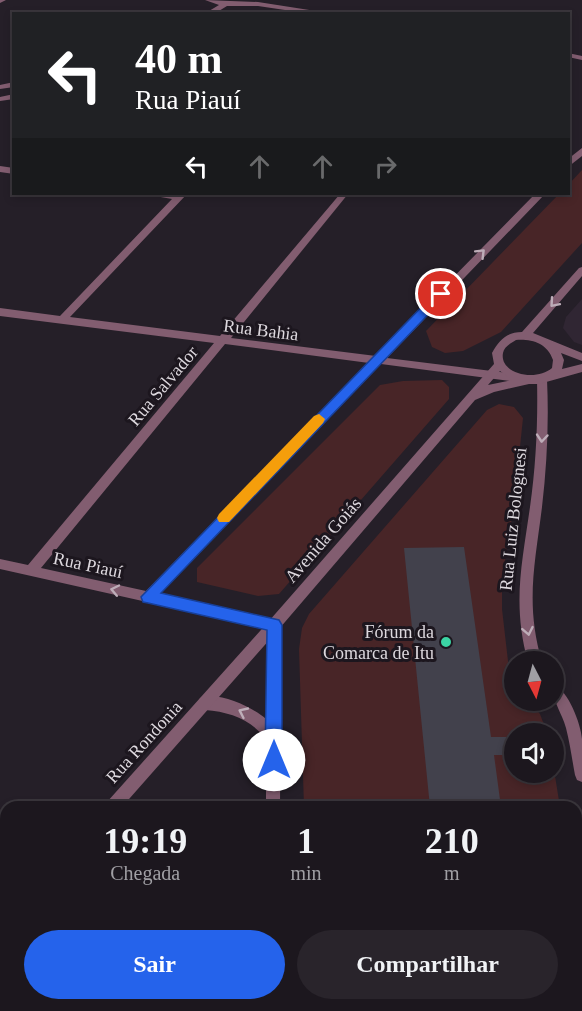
<!DOCTYPE html>
<html lang="pt">
<head>
<meta charset="utf-8">
<style>
  body { margin:0; font-family:"Times New Roman",serif; background:#29242b; color:#f1f3f6; height:100vh; display:flex; flex-direction:column; font-size:22px; white-space:nowrap }
  * { box-sizing:border-box; margin:0 }
  p { font-size:20px; color:#a09fa4 }
  .icon { flex:none; width:33px; height:33px; fill:none; stroke:currentColor; stroke-width:2; stroke-linecap:round; stroke-linejoin:round }
  .map { position:relative; flex:1; overflow:hidden }
  .drawer { position:absolute; left:0px; top:801px; width:582px; height:210px; display:flex; flex-direction:column; background:#1c171e; border-radius:18px 18px 0 0; box-shadow:0 3px 9px #0003,0 0 0 2px #3a363c }
  .drawer>* { flex:none }
  .top-card { position:absolute; left:12px; top:12px; width:558px; height:183px; border-radius:0px; box-shadow:0 3px 9px #0003,0 0 0 2px #3a363c; background:#202124; color:#fff; overflow:hidden }
  .needle { width:39px; rotate:174deg }
  .fabs { position:absolute; left:504px; top:651px; display:grid; gap:12px }
  .fabs a { display:grid; place-items:center; width:60px; height:60px; border-radius:50%; background:#1c171e; box-shadow:0 3px 9px #0003,0 0 0 2px #3a363c; font-size:30px }
  .pin { position:absolute; display:grid; place-items:center; width:51px; height:51px; color:#fff; margin:-26px; border:3px solid #fff; border-radius:50%; box-shadow:0 2px 6px #0007 }
  .me { position:absolute; width:66px; margin:-33px; rotate:0deg; stroke-linejoin:round; filter:drop-shadow(0 0 4px #0008) }
  .turn { display:flex; align-items:center; gap:21px; height:126px; padding:0 24px; font-size:27px }
  .turn .icon { width:78px; height:78px; stroke-width:2.5 }
  .turn b { display:block; font-size:42px; line-height:51px }
  .lanes { display:flex; align-items:center; height:57px; padding:0 24px; background:#0003; justify-content:center; gap:30px; direction:ltr }
  .lanes .off { opacity:.35 }
  .eta { display:flex; justify-content:space-evenly; align-items:center; height:102px; text-align:center }
  .eta b { font-size:36px; font-weight:700; line-height:42px }
  .cta { display:flex; gap:12px; margin-top:auto; padding:12px 24px }
  .cta a { flex:1; height:69px; border-radius:36px; background:#2563eb; color:#fff; font-size:24px; font-weight:700; line-height:69px; text-align:center }
  .cta a+a { background:#29242b; color:#f1f3f6 }
  .map>svg:first-child { display:block }
  .built { fill:#302633 }
  .green { fill:#482527 }
  .building { fill:#42414c }
  .lines { fill:none; stroke-linecap:round; stroke-linejoin:round }
  .minor { fill:#825d70; fill-rule:evenodd }
  .tertiary { fill:#825d70; fill-rule:evenodd }
  .oneway { stroke:#bdadb8 }
  .route { fill:#2563eb; stroke:#184099; stroke-width:1.5 }
  .slow { fill:#f59e0b }
  .poi-dot { fill:#3bd4a4; stroke:#1c161e; stroke-width:2 }
  .labels { text-anchor:middle; stroke-width:6; stroke-linejoin:round; paint-order:stroke }
  .street-label { font-size:18px; fill:#ddd8de; stroke:#1c161e }
  .poi-label { font-size:18px; fill:#ddd8de; stroke:#1c161e; text-anchor:end }
</style>
</head>
<body>
<div class="map">
<svg width="582" height="1011" viewBox="0 0 582 1011">
  <rect width="100%" height="100%" fill="#251f28"/>
  <path class="built" d="M582,299V345L574,342L563,328L566,317Z"/>
  <path class="green" d="M582,170V243L501,332L463,351L445,353L432,347L426,331L559,194H568L569,184Z
    M442,380L449,387V399L279,594L258,596L197,582V568L380,385L403,381Z
    M499,404L514,407L523,418L514,505L502,579V609L508,661L514,680V700L528,701L540,714L547,733L514,734V772H554V770L560,807H304L299,649L302,628L309,614L487,410Z
    M0,814L6,820V890L0,896Z
    M576,895L582,929V1011H312L311,1005H576Z"/>
  <path class="building" d="M464,547L491,737H509L511,755H494L501,807H430L404,548Z"/>
  <g class="lines">
    <path class="minor" d="M0,0H6L0,3Z
      M205,0L258,2L335,14H312L258,6H227L214,14H204L219,5Z
      M568,53L582,56V60L568,57Z
      M14,82V87L0,89V85Z
      M14,94V99L0,101V97Z
      M582,148V156L568,167V159Z
      M0,166L14,168V174L0,172Z
      M154,194H187L70,317L220,336L340,194H348L231,338L376,356L535,194H545L387,358L517,374L521,375L522,378L521,381L517,382L381,364L159,594L279,621L281,625L280,807H266V739C250,719 230,712 205,710L200,708L198,703L200,698C219,691 252,707 266,719L267,629L0,569V559L28,565L214,343L0,316V308L60,316L172,199L155,196ZM225,344L369,363L146,591L41,568Z
      M542,375L547,379C549,422 547,465 542,507C535,564 525,604 542,662H528C512,604 522,564 530,507C536,465 538,422 537,379Z
      M554,685C568,690 581,724 582,739C582,753 582,768 582,782L577,780L575,775C572,759 570,744 566,728C561,710 552,703 554,685Z
      M6,919V938L0,941V922Z
      M6,951V978L0,981V954Z
      M265,1005H281V1011H265Z"/>
    <path class="tertiary" d="M582,267V276L533,333L582,353V361L561,353L564,360L562,369L582,364V372L539,384H529L494,392L475,400L279,629L122,807H105L107,802L269,621L494,364L492,353C499,340 507,332 522,332L579,268ZM516,340C532,339 547,343 553,360L552,368C536,382 499,374 503,353C504,347 511,343 516,340ZM500,371L512,380L488,385Z"/>
  </g>
  <defs><path id="oneway-chevron" d="M-2-3.5L2.5 0L-2 3.5" fill="none" stroke-width="1.6" stroke-linecap="round" stroke-linejoin="round" transform="scale(1.5)"/></defs>
  <g class="oneway">
    <use href="#oneway-chevron" transform="translate(481 253) rotate(-45)"/>
    <use href="#oneway-chevron" transform="translate(554 303) rotate(131)"/>
    <use href="#oneway-chevron" transform="translate(542 438) rotate(95)"/>
    <use href="#oneway-chevron" transform="translate(115 590) rotate(-168)"/>
    <use href="#oneway-chevron" transform="translate(528 631) rotate(79)"/>
    <use href="#oneway-chevron" transform="translate(243 712) rotate(-155)"/>
  </g>
  <path class="route" d="M441,290L445,291V297L161,593L279,620L282,625V760L279,766L274,768L268,766L265,760L267,630L148,603L143,602L141,597L437,291Z"/>
  <path class="slow" d="M319,414L325,419L323,423L229,522H219L217,518L219,514L314,416Z"/>
  <circle class="poi-dot" cx="446" cy="642" r="6"/>
  <g class="labels">
    <g class="street-label">
      <text transform="translate(261 330) rotate(7)" y="6">Rua Bahia</text>
      <text transform="translate(163 386) rotate(-50)" y="6">Rua Salvador</text>
      <text transform="translate(513 519) rotate(-84)" y="6">Rua Luiz Bolognesi</text>
      <text transform="translate(323 540) rotate(-49)" y="6">Avenida Goiás</text>
      <text transform="translate(88 565) rotate(12)" y="6">Rua Piauí</text>
      <text transform="translate(144 742) rotate(-48)" y="6">Rua Rondonia</text>
    </g>
    <g class="poi-label">
      <text x="434" y="638">Fórum da<tspan x="434" dy="21">Comarca de Itu</tspan></text>
    </g>
  </g>
</svg>
<div class="fabs">
<a><svg class="needle" viewBox="-14 -14 28 28"><path d="M0-13l5 13h-10z" fill="#e53935"/><path d="M0 13l5-13h-10z" fill="#a09fa4"/></svg></a>
<a><svg class="icon" aria-label="sound" viewBox="0 0 24 24"><path d="M4 9h4l5-4v14l-5-4H4zM17 9q2 3 0 6"/></svg></a>
</div>
<div class="pin" style="left:441px;top:294px;background:#d93025"><svg class="icon" aria-label="arrive" viewBox="0 0 24 24"><path d="M6 21V4h12l-3 4 3 4H6"/></svg></div>
<svg class="me" style="left:274px;top:760px" viewBox="-20 -20 40 40"><circle r="19" fill="#fff"/><path d="M0-13L10 11 0 6-10 11z" fill="#2563eb"/></svg>
<div class="top-card">
<div class="turn"><svg class="icon" aria-label="left" viewBox="0 0 24 24"><path d="M17 20v-9H6M10 6l-5 5 5 5"/></svg><div><b>40 m</b>Rua Piauí</div></div>
<div class="lanes"><svg class="icon" aria-label="left" viewBox="0 0 24 24"><path d="M17 20v-9H6M10 6l-5 5 5 5"/></svg><svg class="icon off" aria-label="ahead" viewBox="0 0 24 24"><path d="M12 20V5M6 11l6-6 6 6"/></svg><svg class="icon off" aria-label="ahead" viewBox="0 0 24 24"><path d="M12 20V5M6 11l6-6 6 6"/></svg><svg class="icon off" aria-label="right" viewBox="0 0 24 24"><path d="M7 20v-9h11M14 6l5 5-5 5"/></svg></div>
</div>
<section class="drawer">
<div class="eta">
<div><b>19:19</b><p>Chegada</p></div>
<div><b>1</b><p>min</p></div>
<div><b>210</b><p>m</p></div>
</div>
<div class="cta"><a>Sair</a><a>Compartilhar</a></div>
</section>
</div>
</body>
</html>
